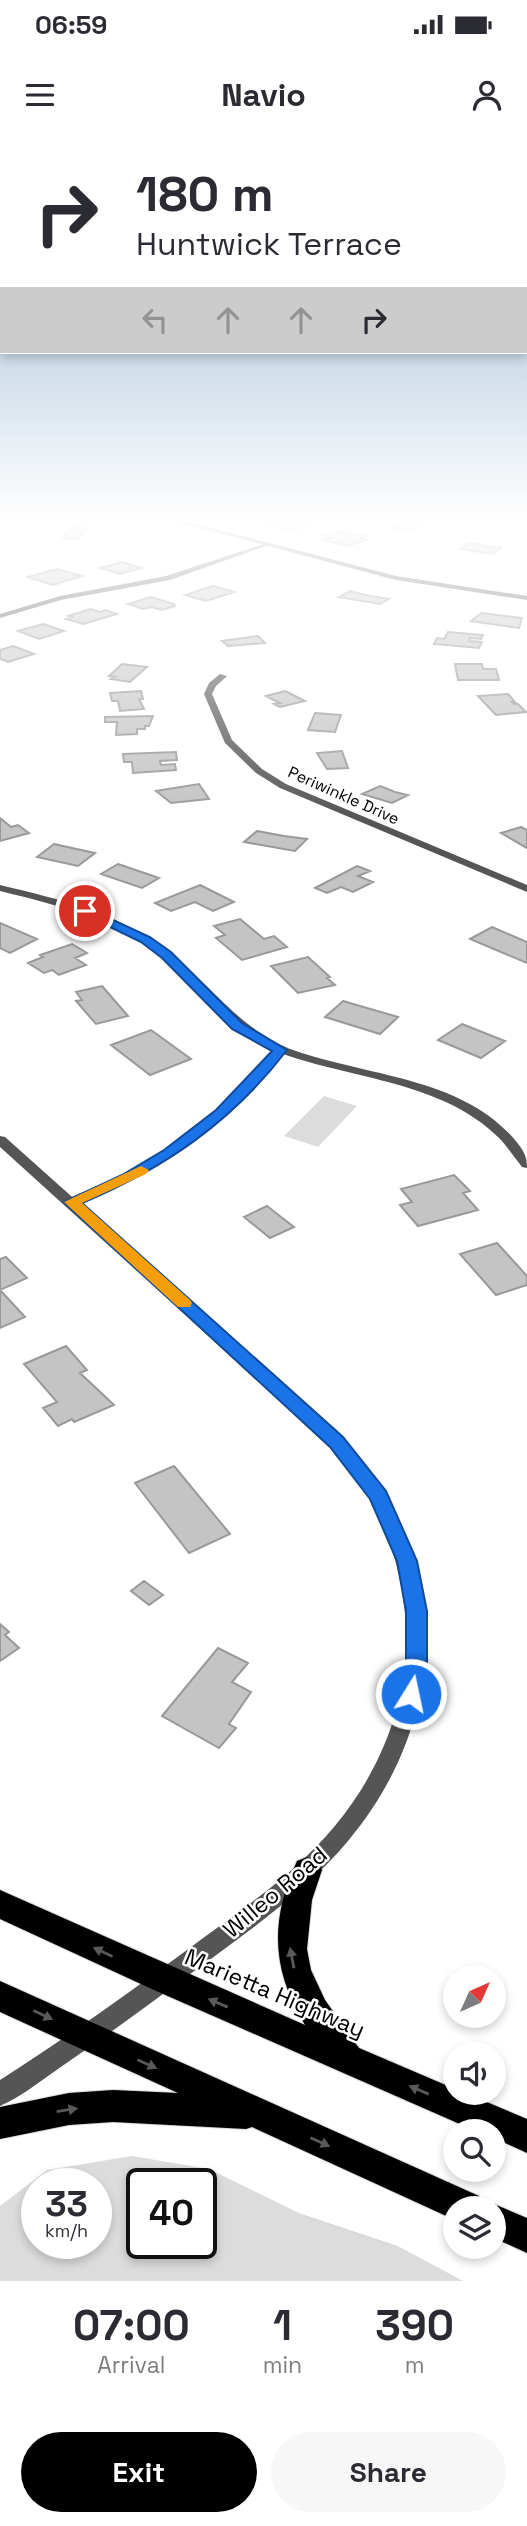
<!DOCTYPE html>
<html lang="en">
<head>
<meta charset="utf-8">
<style>
  body { margin:0; font-family:"Space Grotesk",sans-serif; background:#f7f7f7; color:#2b2b33; height:100vh; display:flex; flex-direction:column; font-size:26px; white-space:nowrap }
  * { box-sizing:border-box; margin:0 }
  p { font-size:23px; color:#7c7c81 }
  .icon { flex:none; width:38px; height:38px; fill:none; stroke:currentColor; stroke-width:2; stroke-linecap:round; stroke-linejoin:round }
  .map { position:relative; height:2141px; overflow:hidden }
  .side { display:flex; flex-direction:column; background:#fff; flex:1 }
  .side>* { flex:none }
  .hud { position:absolute; left:0px; top:0px; width:528px; height:214px; box-shadow:0 4px 10px #0003; background:#fff; color:#2b2b33; overflow:hidden }
  .needle { width:46px; rotate:45deg }
  .controls { position:absolute; left:443px; top:1825px; display:grid; gap:14px }
  .controls a { display:grid; place-items:center; width:63px; height:63px; border-radius:50%; background:#fff; box-shadow:0 4px 10px #0003; font-size:35px }
  .speed { position:absolute; left:21px; top:2028px; display:flex; gap:14px; font-size:35px; font-weight:700; text-align:center }
  .speed>* { display:grid; place-content:center; width:91px; height:91px; border-radius:50%; background:#fff; box-shadow:0 4px 10px #0003; line-height:1 }
  .speed small { font-size:18px; font-weight:400 }
  .speed .limit { border:4px solid #111; border-radius:10px; background:#fff; color:#111 }
  .pin { position:absolute; display:grid; place-items:center; width:60px; height:60px; color:#fff; margin:-30px; border:4px solid #fff; border-radius:50%; box-shadow:0 2px 7px #0007 }
  .me { position:absolute; width:77px; margin:-38px; rotate:10deg; stroke-linejoin:round; filter:drop-shadow(0 0 5px #0008) }
  .turn { display:flex; align-items:center; gap:24px; height:147px; padding:0 21px; font-size:32px }
  .turn .icon { width:91px; height:91px; stroke-width:2.5 }
  .turn b { display:block; font-size:49px; line-height:60px }
  .lanes { display:flex; align-items:center; height:66px; padding:0 21px; background:#0003; justify-content:center; gap:35px; direction:ltr }
  .lanes .off { opacity:.35 }
  .eta { display:flex; justify-content:space-evenly; align-items:center; height:119px; text-align:center }
  .eta b { font-size:42px; font-weight:700; line-height:49px }
  .primary-button { display:flex; gap:14px; margin-top:auto; padding:14px 21px }
  .primary-button a { flex:1; height:80px; border-radius:42px; background:#000; color:#fff; font-size:28px; font-weight:700; line-height:80px; text-align:center }
  .primary-button a+a { background:#f7f7f7; color:#2b2b33 }
  .status { display:flex; justify-content:space-between; align-items:center; height:49px; padding:0 35px; background:#fff; direction:ltr }
  .status svg { height:19px; fill:currentColor }
  header { display:flex; justify-content:space-between; align-items:center; height:91px; padding:0 21px; background:#fff; font-size:32px; font-weight:700 }
  .map>svg:first-child { display:block }
  .green { fill:#dcdcdc; fill-rule:evenodd }
  .building { fill:#c4c4c4; stroke:#999; stroke-width:2 }
  .lines { fill:none; stroke-linecap:round; stroke-linejoin:round }
  .trunk-casing { stroke:#dbdbdb; stroke-width:2 }
  .minor { fill:#555; fill-rule:evenodd }
  .tertiary { fill:#555; fill-rule:evenodd }
  .trunk { fill:#000; fill-rule:evenodd }
  .oneway { fill:#595959 }
  .route { fill:#1a73e8; stroke:#114b97; stroke-width:2 }
  .slow { fill:#f59e0b }
  .labels { text-anchor:middle; stroke-width:5; stroke-linejoin:round; paint-order:stroke }
  .far-street-label { font-size:16px; fill:#000; stroke:#fff }
  .near-street-label { font-size:23px; fill:#000; stroke:#fff }
</style>
</head>
<body>
<div class="status"><b>06:59</b><svg viewBox="0 0 49 12"><path d="M0 12V9h3v3zM5 12V6h3v6zM10 12V3h3v9zM15 12V0h3v12zM26 1h20v11H26zM47 4h2v5h-2z"/></svg></div>
<header><svg class="icon" aria-label="menu" viewBox="0 0 24 24"><path d="M4 6h16M4 12h16M4 18h16"/></svg>Navio<svg class="icon" aria-label="person" viewBox="0 0 24 24"><circle cx="12" cy="8" r="4"/><path d="M4 21q1-7 8-7t8 7"/></svg></header>
<div class="map">
<svg width="527" height="2141" viewBox="0 0 527 2141">
  <rect width="100%" height="100%" fill="#fff"/>
  <path class="green" d="M324,956L357,966L318,1007L284,996Z
    M132,2016L209,2029L299,2073L398,2106L463,2141H0V2066L47,2030ZM37,2044H96V2104H37ZM142,2044H201V2104H142Z"/>
  <path class="building" d="M282,377L301,380L296,381L309,385L289,391L267,384L276,382L270,380Z
    M416,379L424,381L418,383L425,384L407,391L392,388Z
    M72,387L88,388L77,399L63,398Z
    M339,391L365,396L360,398L366,400L348,406L322,400L330,398L324,396Z
    M468,403L501,408L493,414L461,409Z
    M122,422L141,428L120,434L100,428Z
    M57,429L82,436L53,445L28,437Z
    M213,446L234,452L206,461L185,455Z
    M350,451L365,455L389,459L380,464L339,457Z
    M151,457L174,464L175,466L161,470L152,467L143,469L128,464Z
    M90,469L100,472L105,470L117,474L83,484L66,479L72,477L68,476Z
    M481,473L522,478L519,488L471,481Z
    M43,484L64,491L39,499L18,491Z
    M448,492L483,495L481,499L470,498L469,501L482,502L479,508L434,504L437,498L444,499Z
    M258,496L265,503L228,506L222,501Z
    M13,506L34,514L8,522L0,519V510Z
    M122,524L147,527L130,542L111,539L115,537L109,536Z
    M455,524H482L483,529H496L499,540H458Z
    M141,551L143,559H139L144,569L120,571L118,561H112L110,553Z
    M285,551L305,561L280,567L274,564L280,563L266,556Z
    M508,554L515,562H512L514,564H518L526,572L496,575L478,556Z
    M315,573L341,575L335,592L308,590Z
    M153,576L149,586H145V589H137V594L116,595L117,582H105V577Z
    M342,611L348,628L327,629L317,613Z
    M176,612L177,620L160,621L161,625L175,624L176,630L133,633L132,622H124L123,614Z
    M199,644L209,659L171,663L156,651Z
    M380,646L395,652L408,655L392,663L362,654Z
    M0,678L11,687L18,685L29,693L0,701Z
    M521,687L527,690V708L501,693Z
    M257,691L284,696L307,699L295,711L244,702Z
    M54,704L95,713L78,726L37,717Z
    M118,724L159,738L142,748L101,734Z
    M357,726L370,731L358,736L373,742L353,752L341,747L327,753L315,748Z
    M200,745L234,762L213,771L195,762L171,771L155,763Z
    M240,779L264,799L274,796L287,807L242,820L216,798L225,795L214,786Z
    M0,783L37,799L10,813L0,808Z
    M492,787L527,802V823L470,799Z
    M72,804L87,813L75,818L86,825L59,835L52,830L44,833L28,823L43,817L40,815Z
    M308,817L330,837L327,838L335,845L298,853L271,826Z
    M102,846L128,876L96,884L76,861L82,860L76,852Z
    M343,861L398,877L380,894L325,877Z
    M462,884L505,901L481,918L438,900Z
    M151,890L191,919L150,935L111,905Z
    M454,1035L470,1051L463,1053L478,1070L418,1086L400,1065L412,1062L401,1049Z
    M267,1066L294,1087L270,1098L244,1077Z
    M497,1103L527,1136V1145L496,1155L460,1114Z
    M6,1117L27,1138L0,1150V1119Z
    M0,1150L25,1177L0,1188Z
    M66,1206L87,1230L80,1233L114,1265L74,1282L72,1279L58,1286L43,1268L57,1262L24,1224Z
    M174,1326L230,1394L189,1413L135,1343Z
    M144,1441L163,1455L149,1465L131,1451Z
    M0,1484L9,1492L5,1495L19,1508L0,1521Z
    M218,1508L248,1523L232,1542L251,1552L229,1584L236,1588L219,1608L162,1576Z"/>
  <g class="lines">
    <defs>
      <path id="trunk" d="M307,1717L317,1721L322,1730L312,1760L307,1809L311,1830L325,1860L359,1908L455,1949V1953H465L527,1979V2013L494,1998V1992H478L154,1850L0,1779V1750L305,1885C271,1829 270,1780 297,1721Z
        M0,1841L479,2056L484,2068L494,2064L527,2078V2113L494,2098V2068H455V2080L252,1987L246,1989L113,1982L69,1985L0,1999V1967L69,1953L113,1950L178,1953L0,1872Z"/>
    </defs>
    <use href="#trunk" class="trunk-casing"/>
    <path class="minor" d="M264,404L269,405L170,440L61,460L0,478V474L60,456L166,436Z
      M220,534L227,536L216,546L212,554L232,600L262,629L286,644L527,745V752L280,648L256,633L225,603L204,554L209,543Z
      M0,745C59,759 118,773 167,811C212,845 241,892 296,911C368,936 463,938 515,1000C523,1010 527,1015 527,1028L522,1027C514,1017 507,1006 498,997C442,942 354,939 283,914C231,974 175,1023 102,1054C92,1059 78,1067 67,1065L65,1062L67,1059C94,1047 121,1037 146,1022C195,993 235,953 273,911C228,888 200,849 162,818C116,779 57,765 0,751Z"/>
    <path class="tertiary" d="M159,377H169L396,436L527,456V460L396,440Z
      M0,996L5,997L342,1298C356,1316 373,1332 385,1351C395,1368 402,1387 408,1405C444,1512 420,1614 348,1701C301,1757 237,1799 178,1843C139,1872 99,1901 58,1929C39,1942 21,1957 0,1966V1940C64,1899 126,1855 187,1810C238,1772 293,1736 334,1687C400,1608 424,1509 392,1410C386,1393 381,1376 373,1360C362,1340 344,1324 330,1306L0,1007Z"/>
    <use href="#trunk" class="trunk"/>
  </g>
  <defs><path id="oneway-solid" d="M-6-.8H1V-3.2L6.5 0L1 3.2V.8H-6Z" transform="scale(1.75)"/></defs>
  <g class="oneway">
    <use href="#oneway-solid" transform="translate(103 1812) rotate(-155)"/>
    <use href="#oneway-solid" transform="translate(292 1818) rotate(-101)"/>
    <use href="#oneway-solid" transform="translate(218 1863) rotate(-157)"/>
    <use href="#oneway-solid" transform="translate(43 1875) rotate(25)"/>
    <use href="#oneway-solid" transform="translate(147 1924) rotate(24)"/>
    <use href="#oneway-solid" transform="translate(419 1950) rotate(-157)"/>
    <use href="#oneway-solid" transform="translate(67 1970) rotate(-9)"/>
    <use href="#oneway-solid" transform="translate(320 2002) rotate(24)"/>
  </g>
  <linearGradient id="sky" x2="0" y2="1"><stop stop-color="#8cadcc"/><stop offset="0.56" stop-color="#fff"/><stop offset="1" stop-color="#fff" stop-opacity="0"/></linearGradient>
  <rect width="527" height="677" fill="url(#sky)"/>
  <path class="route" d="M85,767L150,797L171,812L242,883L287,910C232,982 165,1028 82,1063L343,1297L386,1351L417,1421L427,1471V1523L418,1561L411,1563L403,1561L400,1554L406,1523V1471L397,1421L370,1359L330,1307L64,1062L122,1035L164,1010L216,970L272,911L232,889L162,818L141,802L81,773L79,771Z"/>
  <path class="slow" d="M141,1026L149,1030L146,1034L82,1063L190,1160L192,1163L190,1167H178L64,1062Z"/>
  <g class="labels">
    <g class="far-street-label">
      <text transform="translate(344 655) rotate(24)" y="6">Periwinkle Drive</text>
    </g>
    <g class="near-street-label">
      <text transform="translate(275 1752) rotate(-40)" y="8">Willeo Road</text>
      <text transform="translate(275 1853) rotate(23)" y="8">Marietta Highway</text>
    </g>
  </g>
</svg>
<div class="controls">
<a><svg class="needle" viewBox="-14 -14 28 28"><path d="M0-13l5 13h-10z" fill="#e53935"/><path d="M0 13l5-13h-10z" fill="#7c7c81"/></svg></a>
<a><svg class="icon" aria-label="sound" viewBox="0 0 24 24"><path d="M4 9h4l5-4v14l-5-4H4zM17 9q2 3 0 6"/></svg></a>
<a><svg class="icon" aria-label="search" viewBox="0 0 24 24"><circle cx="10" cy="10" r="6"/><path d="M15 15l6 6"/></svg></a>
<a><svg class="icon" aria-label="layers" viewBox="0 0 24 24"><path d="M12 4l9 5-9 5-9-5zM3 14l9 5 9-5"/></svg></a>
</div>
<div class="speed"><div>33<small>km/h</small></div><div class="limit">40</div></div>
<div class="pin" style="left:85px;top:771px;background:#d93025"><svg class="icon" aria-label="arrive" viewBox="0 0 24 24"><path d="M6 21V4h12l-3 4 3 4H6"/></svg></div>
<svg class="me" style="left:411px;top:1554px" viewBox="-20 -20 40 40"><circle r="17" fill="#1a73e8" stroke="#fff" stroke-width="3"/><path d="M0-11L8 9 0 5-8 9z" fill="#fff"/></svg>
<div class="hud">
<div class="turn"><svg class="icon" aria-label="right" viewBox="0 0 24 24"><path d="M7 20v-9h11M14 6l5 5-5 5"/></svg><div><b>180 m</b>Huntwick Terrace</div></div>
<div class="lanes"><svg class="icon off" aria-label="left" viewBox="0 0 24 24"><path d="M17 20v-9H6M10 6l-5 5 5 5"/></svg><svg class="icon off" aria-label="ahead" viewBox="0 0 24 24"><path d="M12 20V5M6 11l6-6 6 6"/></svg><svg class="icon off" aria-label="ahead" viewBox="0 0 24 24"><path d="M12 20V5M6 11l6-6 6 6"/></svg><svg class="icon" aria-label="right" viewBox="0 0 24 24"><path d="M7 20v-9h11M14 6l5 5-5 5"/></svg></div>
</div>
</div>
<section class="side">
<div class="eta">
<div><b>07:00</b><p>Arrival</p></div>
<div><b>1</b><p>min</p></div>
<div><b>390</b><p>m</p></div>
</div>
<div class="primary-button"><a>Exit</a><a>Share</a></div>
</section>
</body>
</html>
